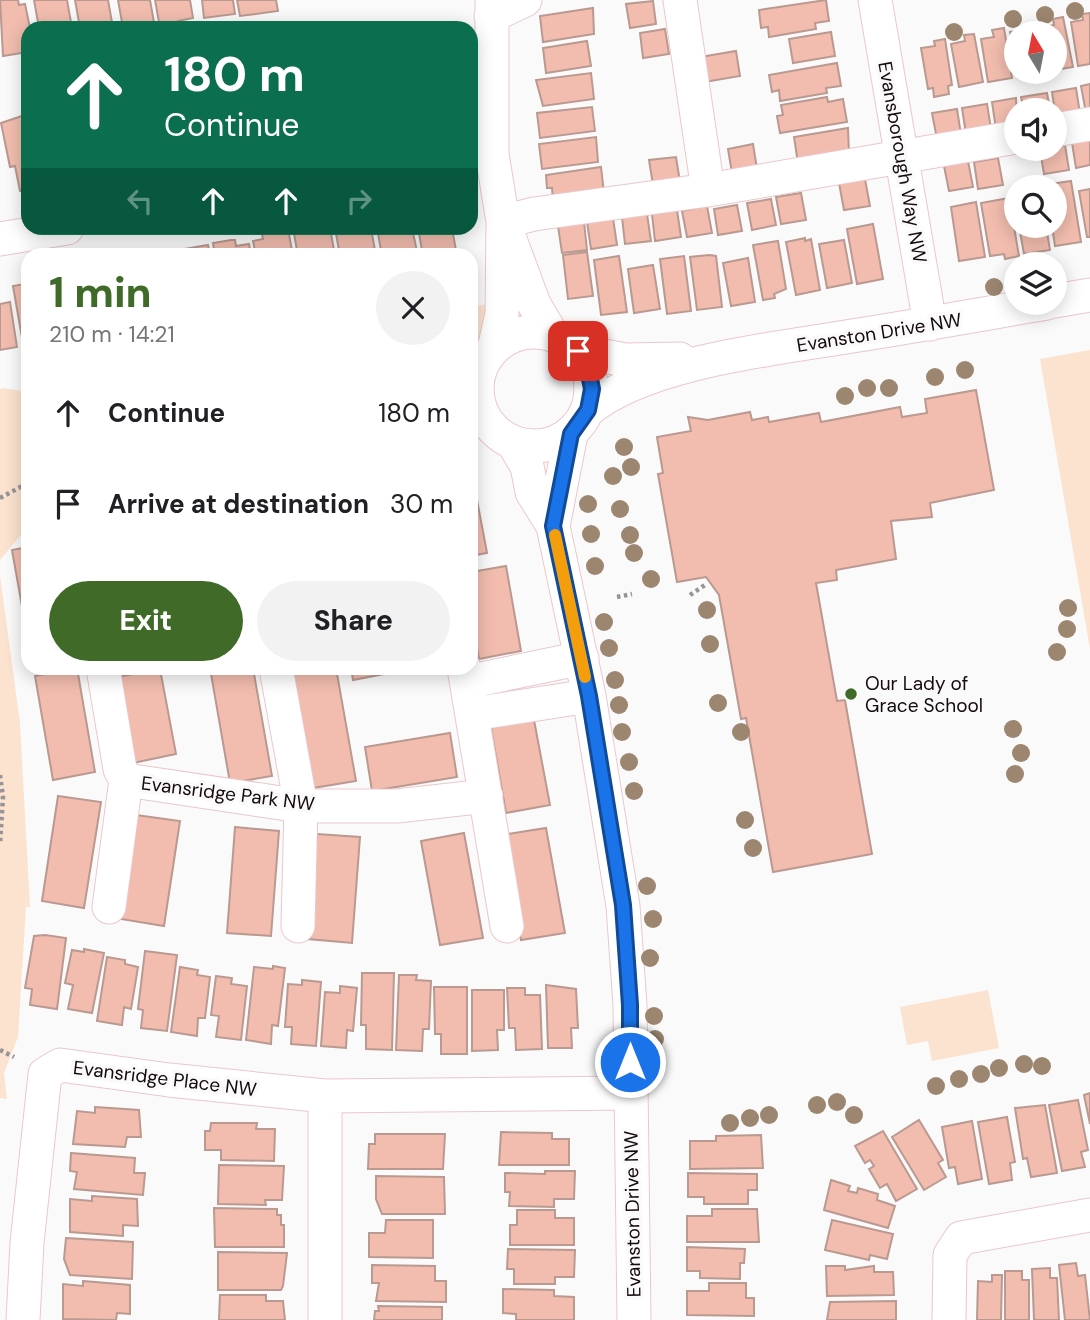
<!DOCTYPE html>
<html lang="en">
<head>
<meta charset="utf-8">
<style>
  body { margin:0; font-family:"DM Sans",sans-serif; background:#f2f2f2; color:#202124; height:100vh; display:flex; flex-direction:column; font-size:26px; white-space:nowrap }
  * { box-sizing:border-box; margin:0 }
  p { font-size:23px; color:#757577 }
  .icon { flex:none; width:38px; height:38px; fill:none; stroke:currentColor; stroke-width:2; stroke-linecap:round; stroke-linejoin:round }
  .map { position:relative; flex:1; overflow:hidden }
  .side { position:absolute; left:21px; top:248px; width:457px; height:427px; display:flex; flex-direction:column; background:#fff; border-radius:21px; box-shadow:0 4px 18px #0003 }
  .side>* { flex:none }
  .banner { position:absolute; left:21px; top:21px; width:457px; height:214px; border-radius:21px; box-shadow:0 4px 18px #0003; background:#0b6e4f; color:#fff; overflow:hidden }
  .needle { width:46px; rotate:350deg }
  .fabs { position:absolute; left:1004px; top:21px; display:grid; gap:14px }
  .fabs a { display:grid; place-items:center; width:63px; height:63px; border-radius:50%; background:#fff; box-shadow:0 4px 18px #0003; font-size:35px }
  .pin { position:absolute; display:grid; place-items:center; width:60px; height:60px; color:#fff; margin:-30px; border-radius:14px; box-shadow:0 4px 10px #0006 }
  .me { position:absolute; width:77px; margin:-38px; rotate:0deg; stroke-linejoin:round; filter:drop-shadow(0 0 5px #0008) }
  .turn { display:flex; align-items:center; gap:24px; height:147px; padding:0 28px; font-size:32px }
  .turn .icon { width:91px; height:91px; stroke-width:2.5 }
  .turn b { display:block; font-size:49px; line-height:60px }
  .lanes { display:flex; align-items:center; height:66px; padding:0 28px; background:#0003; justify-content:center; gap:35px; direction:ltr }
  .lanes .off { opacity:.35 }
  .round { display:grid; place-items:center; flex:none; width:74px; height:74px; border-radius:37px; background:#f2f2f2 }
  .overview { display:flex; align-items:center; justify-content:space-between; height:119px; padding:0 28px }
  h1 { font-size:42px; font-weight:800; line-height:52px; color:#406a27 }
  .action { display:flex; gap:14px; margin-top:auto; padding:14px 28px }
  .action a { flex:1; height:80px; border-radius:42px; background:#406a27; color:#fff; font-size:28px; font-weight:800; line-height:80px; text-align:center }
  .action a+a { background:#f2f2f2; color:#202124 }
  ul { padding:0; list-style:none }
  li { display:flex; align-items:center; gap:21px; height:91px; padding:0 28px }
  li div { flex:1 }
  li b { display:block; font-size:26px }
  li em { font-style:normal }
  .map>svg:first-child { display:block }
  .green { fill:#fce3cf }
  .building { fill:#f2bdaf; stroke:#b99990; stroke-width:2 }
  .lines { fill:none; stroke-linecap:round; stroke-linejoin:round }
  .minor-casing { stroke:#ebc7cb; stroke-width:35 }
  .path { stroke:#989394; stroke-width:4.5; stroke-dasharray:3.5 3.5; stroke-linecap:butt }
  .minor { stroke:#fff; stroke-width:33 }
  .tree { fill:#9c8670 }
  .route-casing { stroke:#114b97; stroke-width:18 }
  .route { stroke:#1a73e8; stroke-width:12 }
  .slow { stroke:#f59e0b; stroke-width:12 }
  .poi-dot { fill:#406a27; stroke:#fafafa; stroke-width:2.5 }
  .labels { text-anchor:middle; stroke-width:7; stroke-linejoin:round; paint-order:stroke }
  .street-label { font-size:19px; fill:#14090b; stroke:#fafafa }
  .poi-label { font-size:19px; fill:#14090b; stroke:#fafafa; text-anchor:start }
</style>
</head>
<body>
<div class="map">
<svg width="1090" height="1320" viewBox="0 0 1090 1320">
  <rect width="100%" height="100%" fill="#fafafa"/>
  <path class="green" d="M488,304L482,339L471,357V307Z
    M1090,350V649L1040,359Z
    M3,388L28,392V534L20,536L0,560V389Z
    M0,575L20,723L30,907H26L18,1037L4,1073L7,1099L0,1098Z
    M988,990L999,1048L932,1061L928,1041L907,1045L900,1007Z"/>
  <path class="building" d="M0,0H18L19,5L25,4L30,28L28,52L3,56Z
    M34,0H67L72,28H39Z
    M75,0H108L113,28H80Z
    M118,0H150L155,28H123Z
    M155,0H190L193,18L178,21L179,26L160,28Z
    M202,0H233L235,14L204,18Z
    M237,0H276L278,11L240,16Z
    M826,0L829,21L815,23L816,29L769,37L768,27L761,28L759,10Z
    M653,1L656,24L630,28L626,4Z
    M593,8L594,34L543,42L540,16Z
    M1090,13V64L1078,66L1071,22L1083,20L1082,14Z
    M1063,17L1073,67L1055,70V33H1041L1040,28L1054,25L1053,19Z
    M1033,23L1035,33H1017V69L1010,32L1024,29L1023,25Z
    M1004,28L1012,78L988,82L981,39L994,37L992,30Z
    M665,29L669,54L643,58L640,33Z
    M831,32L835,56L793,63L789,39Z
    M974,34L983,82L959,87L951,44L965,41L964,35Z
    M945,39L952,85L948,86L949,94L934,97L933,88L928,89L921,48L935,46L934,41Z
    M587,41L591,66L546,73L543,48Z
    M736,51L740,76L704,82L700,57Z
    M837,63L841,86L826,88L827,93L780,101L779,90L772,92L769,75Z
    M591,73L594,99L543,106L536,80Z
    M1090,84V112L1086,113L1081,86Z
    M1076,88L1080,114L1056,118L1052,92Z
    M1047,93L1050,110H1024L1021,97Z
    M827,97L828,102L843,99L847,122L780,133L777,116L783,115L781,105Z
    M1016,98L1017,126L996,129L992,102Z
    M987,104L991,129L966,134L962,108Z
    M592,107L595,131L540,138L537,113Z
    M957,109L961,135L937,139L932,113Z
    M28,114V189L20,191L15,166L10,167L1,123Z
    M848,128L849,154L798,163L794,137Z
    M596,137L598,162L542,169L539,144Z
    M1090,140V165L1076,168L1072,143Z
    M753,144L757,169L732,173L728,149Z
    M1065,145L1069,170L1044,174L1040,150Z
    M676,157L680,182L653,185L649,160Z
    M998,158L1003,185L978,189L974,162Z
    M968,161L973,187L949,191L944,166Z
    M601,167L604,193L553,200L552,188H547L546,175Z
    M865,179L870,206L844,210L839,183Z
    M1071,181L1081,242L1055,246L1052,226H1055V187L1044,185Z
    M1090,189V237H1087L1079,191Z
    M801,193L806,220L781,224L776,197Z
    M1009,198L1019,256L1005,259L1004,254L990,256L981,203Z
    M771,199L776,225L752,230L747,203Z
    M976,202L985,257L959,261L951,207Z
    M737,205L742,231L718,235L714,209Z
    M707,206L712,233L687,237L682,211Z
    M677,210L681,237L655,241L652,214Z
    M647,214L651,241L625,244L622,217Z
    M613,218L617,245L591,249L587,222Z
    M584,222L587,250L562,253L558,226Z
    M873,224L883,279L857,284L847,229Z
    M1019,226H1046L1050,250L1024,254Z
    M293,228H312V231L330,228L335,256H298Z
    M335,228H371L376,256H340Z
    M377,228H412L418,256H382Z
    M418,228H452L457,256H423Z
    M288,229L293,256H256L253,241L263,239L262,234Z
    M805,238V241L811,239L820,290L796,295L786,242Z
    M231,240H235L236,246L249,244L251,256H215L213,243Z
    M844,240L852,283L827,288L819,244Z
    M778,241L786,289L774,294L775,298L763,300L753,245Z
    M208,245L210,256H185L184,249Z
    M587,252L593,296L568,299L563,255Z
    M709,255L716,256L722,307L697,310L690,257Z
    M619,256L627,312L601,315L594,260Z
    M684,256L691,311L667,314L660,259Z
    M748,258L755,302L731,306L723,263Z
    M653,265L660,309L634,313L628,269Z
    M28,275V355H25L13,286L25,284L23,276Z
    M10,302L17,347L0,350V304Z
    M976,390L994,490L930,503L932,517L891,521L896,559L836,570L837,580L816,583L837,701L845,700L872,854L773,872L746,718L741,719L719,595L706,577L677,582L658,474L663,473L657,437L691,431L688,417L708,420L750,412L752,420L768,417L769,422L819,413L821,422L900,407L902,417L927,413L925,399Z
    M471,468L487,553L471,556Z
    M28,547V640L12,550Z
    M506,566L521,651L479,659L471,614V572Z
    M77,668L95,772L53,780L35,676Z
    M210,668H253L272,776L230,783Z
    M291,668H336L356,781L313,788Z
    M351,668H415L353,680Z
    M160,669L176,754L133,763L117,677Z
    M534,720L550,805L506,813L491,728Z
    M450,733L457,777L372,791L365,747Z
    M58,796L101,802L84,908L42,901Z
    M136,815L180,821L164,926L121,919Z
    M235,827L279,831L271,936L227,933Z
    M546,828L565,933L521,940L502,835Z
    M464,833L483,938L440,945L421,841Z
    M317,834L360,837L352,943L308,939Z
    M45,935L66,938L57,1009L30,1005L32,989L25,988L34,936Z
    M84,949L104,953L92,1013L68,1009L73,985L65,983L72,950L84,952Z
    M145,951L177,955L167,1031L141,1028L143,1010L138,1009Z
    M107,957L125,960V964L138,967L131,1009L124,1007L122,1025L97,1021Z
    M273,966L285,968L278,1026L272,1025L271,1044L246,1040L254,967L273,969Z
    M180,967L198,970L197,975L210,977L205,1018H198L197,1036L171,1032Z
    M362,973H394L392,1050L366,1049V1025H361Z
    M399,975H417L416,980L431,981L429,1029H423L422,1051L396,1050Z
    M216,976L232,978L231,984L247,986L241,1040L216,1037L219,1016L211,1015Z
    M302,980L321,982L316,1046L291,1044L292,1027H285L288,984L302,985Z
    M546,985L576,989L578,1028H571L572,1048H548Z
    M340,986L357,988L353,1031L347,1030L346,1048L321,1046L325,992L340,993Z
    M434,987H467V1054H441V1034H435Z
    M507,988H525V995H540L542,1049L516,1050L515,1028H509Z
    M472,990H504V1030H497L498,1050L472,1051Z
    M1090,1093V1124L1084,1095Z
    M1078,1100L1088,1150L1081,1152L1085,1167L1062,1171L1049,1105Z
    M1045,1105L1057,1173L1031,1177L1027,1158L1023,1159L1015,1108Z
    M95,1107L139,1110L141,1137H127L125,1147L73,1144L77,1111L95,1113Z
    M1007,1117L1015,1162L1010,1163L1012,1180L989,1184L978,1122Z
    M919,1120L943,1160L938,1163L946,1177L924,1190L892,1137Z
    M972,1121L982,1179L958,1184L955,1167L949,1168L942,1127Z
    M211,1123H257L256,1129H275L274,1161L221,1160V1150H205V1131H210Z
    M883,1131L917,1189L896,1201L887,1184L880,1188L869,1169L874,1166L870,1160L865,1163L855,1146Z
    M501,1132L552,1133V1139H569V1165H499Z
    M375,1134H445L443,1169H368L369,1144H375Z
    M761,1135L763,1168L690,1169V1141H716V1136Z
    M71,1153L135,1158L134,1173H145L143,1195L74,1189L77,1172L70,1171Z
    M219,1165L284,1166L282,1200H265L266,1205L218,1204Z
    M545,1171H575L574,1199H554V1207L509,1206L510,1192H505V1173L545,1174Z
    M688,1173L757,1174V1190H748V1204H704V1197H688Z
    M376,1176L444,1177L445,1214H382L376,1199Z
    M831,1180L850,1186L848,1191L857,1193L858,1188L878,1194L877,1200L895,1206L888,1228L824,1210Z
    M92,1196L137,1199L138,1226L123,1225V1236L70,1232V1199L92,1201Z
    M214,1208L277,1209V1215H281V1225H284V1247H215Z
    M712,1209H757L759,1242H687V1216H712Z
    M517,1210H555V1218H574V1245H510V1225H517Z
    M386,1220H433V1258L369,1257V1233H385Z
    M832,1220L893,1234L887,1259L870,1255L869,1260L825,1250Z
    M66,1238L133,1242L132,1279L70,1275L64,1259Z
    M687,1247L745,1249L744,1263H740V1279L700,1278V1271H687Z
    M508,1249L575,1250L574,1277H555V1284H514V1269H507Z
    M218,1252L287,1253L283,1286L281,1290H218Z
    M1076,1263L1078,1276L1085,1275L1090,1320H1065L1059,1265Z
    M372,1265L435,1266V1281H446V1302L376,1301L379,1283H372Z
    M826,1266H845V1270L874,1266V1272H893L894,1295L827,1296Z
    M1050,1268V1278H1057L1059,1320H1034L1032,1269Z
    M1005,1271H1022V1280H1029V1320H1005Z
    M992,1275H1002L1001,1320H977L978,1281L992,1282Z
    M83,1281L130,1285V1314L117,1313L116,1320L63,1319V1284L83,1286Z
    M709,1283H746V1298H754V1316L687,1315V1291H709Z
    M503,1289L554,1290V1296L574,1297V1320H516V1314L503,1313Z
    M220,1295H266V1301H283L285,1320H219Z
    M896,1301V1320H827L830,1302Z
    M378,1306L442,1307V1320H374L375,1311H379Z"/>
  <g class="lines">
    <defs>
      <path id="minor" d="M492,0V154L503,222L502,314L495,345
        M680,0L708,190
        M875,0L930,324
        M491,16L525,0
        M1055,130L1090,124
        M503,222L534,214L708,190L1017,137
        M508,234L534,304L551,333
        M0,239L67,228
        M1055,301L1090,295
        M477 389a57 57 0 1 1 114 0a57 57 0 1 1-114 0Z
        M578,351L625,360L680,359
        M588,410C648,361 776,349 852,336C917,326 982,314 1047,303
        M513,443L527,466L532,492L553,526L589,696L623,906L630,1005L634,1320
        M553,526L571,434
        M103,668L120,769L126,780L301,806H397L486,796
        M276,668L301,806L298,926
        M464,668L507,926
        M467,682L582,658
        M473,714L589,696
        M109,907L126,780
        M325,1096V1320
        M23,1320L27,1243L45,1074L60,1065L169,1080L325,1096L630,1093
        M949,1320L950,1255L961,1238L1090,1215"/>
    </defs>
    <use href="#minor" class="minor-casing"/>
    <path class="path" d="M0,498L28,483
      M690,595L705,585
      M617,597L632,594
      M0,775L3,797L0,844
      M0,1050L14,1057"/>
    <use href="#minor" class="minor"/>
  </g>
  <g class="tree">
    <circle cx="1075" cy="11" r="9"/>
    <circle cx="1045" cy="15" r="9"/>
    <circle cx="1013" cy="19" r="9"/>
    <circle cx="954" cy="32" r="9"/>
    <circle cx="994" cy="287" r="9"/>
    <circle cx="965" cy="370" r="9"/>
    <circle cx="935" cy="377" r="9"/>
    <circle cx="867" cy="388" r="9"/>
    <circle cx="889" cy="388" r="9"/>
    <circle cx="845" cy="396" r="9"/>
    <circle cx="624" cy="447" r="9"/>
    <circle cx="631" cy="467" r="9"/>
    <circle cx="613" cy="476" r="9"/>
    <circle cx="588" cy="504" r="9"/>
    <circle cx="620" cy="509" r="9"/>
    <circle cx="591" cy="534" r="9"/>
    <circle cx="630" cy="535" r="9"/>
    <circle cx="634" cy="553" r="9"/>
    <circle cx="595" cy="566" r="9"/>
    <circle cx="651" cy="579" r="9"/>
    <circle cx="1068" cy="608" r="9"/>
    <circle cx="707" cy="610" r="9"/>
    <circle cx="604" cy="622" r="9"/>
    <circle cx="1067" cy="629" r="9"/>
    <circle cx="710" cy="644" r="9"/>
    <circle cx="609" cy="648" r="9"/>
    <circle cx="1057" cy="652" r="9"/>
    <circle cx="615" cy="680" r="9"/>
    <circle cx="718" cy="703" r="9"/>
    <circle cx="619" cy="705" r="9"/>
    <circle cx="1013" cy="729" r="9"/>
    <circle cx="622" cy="732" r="9"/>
    <circle cx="741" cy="732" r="9"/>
    <circle cx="1021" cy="753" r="9"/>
    <circle cx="629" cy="762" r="9"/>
    <circle cx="1015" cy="774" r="9"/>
    <circle cx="634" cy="791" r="9"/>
    <circle cx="745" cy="820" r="9"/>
    <circle cx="753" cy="848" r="9"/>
    <circle cx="647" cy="886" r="9"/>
    <circle cx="653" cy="919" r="9"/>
    <circle cx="650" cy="958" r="9"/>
    <circle cx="654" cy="1016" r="9"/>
    <circle cx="655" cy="1039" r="9"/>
    <circle cx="1024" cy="1064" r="9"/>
    <circle cx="1042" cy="1066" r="9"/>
    <circle cx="999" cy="1068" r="9"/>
    <circle cx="981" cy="1074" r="9"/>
    <circle cx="959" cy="1079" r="9"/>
    <circle cx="936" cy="1086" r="9"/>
    <circle cx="837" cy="1102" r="9"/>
    <circle cx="817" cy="1105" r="9"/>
    <circle cx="769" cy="1115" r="9"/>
    <circle cx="854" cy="1115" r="9"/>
    <circle cx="750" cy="1118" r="9"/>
    <circle cx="730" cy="1123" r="9"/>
  </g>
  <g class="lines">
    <defs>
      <path id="route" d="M578,351L588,369L592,389L588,410L571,434L553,526L589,696L623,905L630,1005V1062"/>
    </defs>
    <use href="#route" class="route-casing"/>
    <use href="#route" class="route"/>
    <path class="slow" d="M555,535L585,677"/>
  </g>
  <circle class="poi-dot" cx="851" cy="694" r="7"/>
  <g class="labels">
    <g class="street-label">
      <text transform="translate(903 162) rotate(80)" y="7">Evansborough Way NW</text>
      <text transform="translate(879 332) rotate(-9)" y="7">Evanston Drive NW</text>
      <text transform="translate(228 793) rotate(7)" y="7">Evansridge Park NW</text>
      <text transform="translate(165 1078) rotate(7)" y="7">Evansridge Place NW</text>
      <text transform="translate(632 1214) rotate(-91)" y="7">Evanston Drive NW</text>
    </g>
    <g class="poi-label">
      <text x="865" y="690">Our Lady of<tspan x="865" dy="22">Grace School</tspan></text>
    </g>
  </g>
</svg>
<div class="fabs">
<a><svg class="needle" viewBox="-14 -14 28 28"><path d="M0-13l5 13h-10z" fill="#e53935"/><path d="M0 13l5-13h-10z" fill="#757577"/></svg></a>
<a><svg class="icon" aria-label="sound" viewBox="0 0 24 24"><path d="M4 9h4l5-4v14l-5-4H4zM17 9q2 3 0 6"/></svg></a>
<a><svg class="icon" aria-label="search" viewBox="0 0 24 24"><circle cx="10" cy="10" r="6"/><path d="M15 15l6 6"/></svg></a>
<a><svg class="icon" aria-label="layers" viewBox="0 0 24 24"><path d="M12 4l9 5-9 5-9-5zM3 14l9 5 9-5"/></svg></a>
</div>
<div class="pin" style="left:578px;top:351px;background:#d93025"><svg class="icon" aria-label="arrive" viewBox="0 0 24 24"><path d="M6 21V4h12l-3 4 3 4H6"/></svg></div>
<svg class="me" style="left:630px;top:1062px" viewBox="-20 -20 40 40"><circle r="17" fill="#1a73e8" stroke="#fff" stroke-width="3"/><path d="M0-11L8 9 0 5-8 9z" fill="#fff"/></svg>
<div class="banner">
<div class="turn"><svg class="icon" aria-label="ahead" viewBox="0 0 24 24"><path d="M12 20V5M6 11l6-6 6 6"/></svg><div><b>180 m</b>Continue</div></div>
<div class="lanes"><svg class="icon off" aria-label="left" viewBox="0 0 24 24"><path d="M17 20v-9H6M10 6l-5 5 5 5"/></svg><svg class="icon" aria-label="ahead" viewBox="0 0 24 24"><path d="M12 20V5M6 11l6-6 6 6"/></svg><svg class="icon" aria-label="ahead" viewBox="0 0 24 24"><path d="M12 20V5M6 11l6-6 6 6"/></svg><svg class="icon off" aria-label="right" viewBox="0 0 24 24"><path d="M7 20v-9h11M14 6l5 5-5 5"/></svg></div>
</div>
<section class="side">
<div class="overview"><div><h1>1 min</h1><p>210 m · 14:21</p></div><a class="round"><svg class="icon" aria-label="close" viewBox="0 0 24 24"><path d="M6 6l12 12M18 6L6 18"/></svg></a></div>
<ul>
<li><svg class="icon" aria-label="ahead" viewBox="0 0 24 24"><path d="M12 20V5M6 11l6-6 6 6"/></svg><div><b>Continue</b></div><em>180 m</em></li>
<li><svg class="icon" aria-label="arrive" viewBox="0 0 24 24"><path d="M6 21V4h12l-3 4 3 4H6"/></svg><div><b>Arrive at destination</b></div><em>30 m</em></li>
</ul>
<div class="action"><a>Exit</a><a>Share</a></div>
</section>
</div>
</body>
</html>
